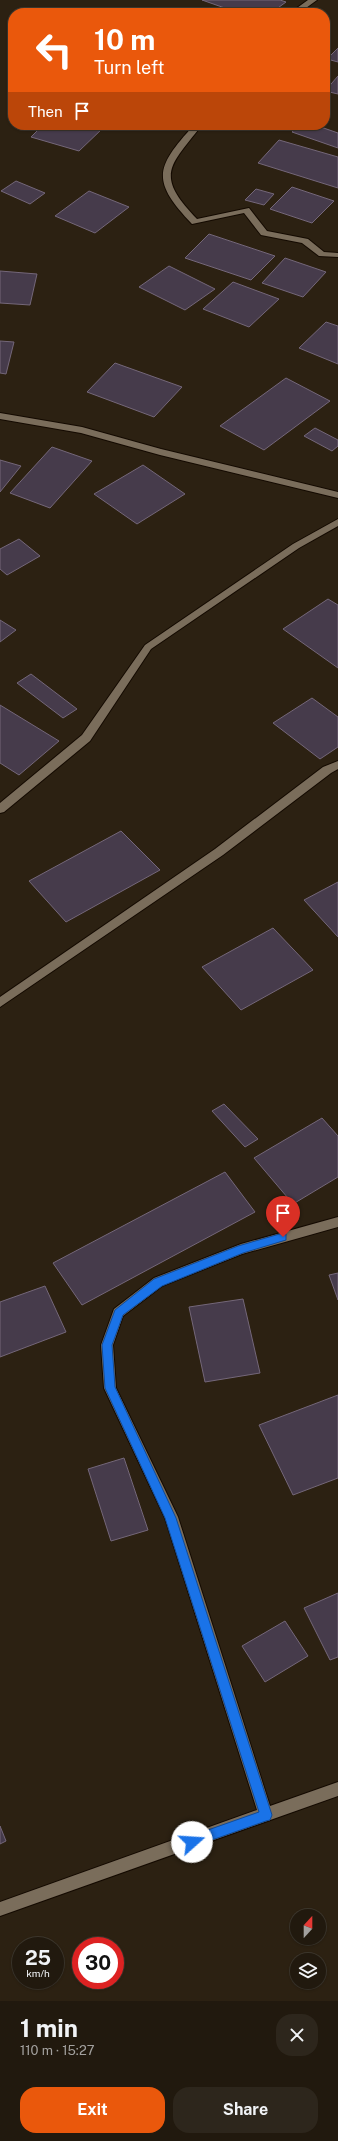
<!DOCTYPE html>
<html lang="en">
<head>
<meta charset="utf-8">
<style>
  body { margin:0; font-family:"Public Sans",sans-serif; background:#2d261c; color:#f1f3f6; height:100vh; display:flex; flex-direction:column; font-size:15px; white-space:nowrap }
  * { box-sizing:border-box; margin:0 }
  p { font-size:13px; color:#a2a09e }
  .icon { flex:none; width:22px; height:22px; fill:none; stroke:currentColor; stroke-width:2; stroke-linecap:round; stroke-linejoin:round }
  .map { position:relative; height:2001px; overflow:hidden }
  .panel { display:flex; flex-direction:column; background:#21190e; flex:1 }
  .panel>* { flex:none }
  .hud { position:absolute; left:8px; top:8px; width:322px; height:122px; border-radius:16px; box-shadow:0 1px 3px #0004,0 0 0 1px #3e382e; background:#ea580c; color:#fff; overflow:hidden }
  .needle { width:26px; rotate:21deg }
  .fabs { position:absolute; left:290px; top:1909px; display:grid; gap:8px }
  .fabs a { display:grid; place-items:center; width:36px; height:36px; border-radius:50%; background:#21190e; box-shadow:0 1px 3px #0004,0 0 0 1px #3e382e; font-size:20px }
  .speed { position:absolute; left:12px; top:1937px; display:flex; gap:8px; font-size:20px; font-weight:700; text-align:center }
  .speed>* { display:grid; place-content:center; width:52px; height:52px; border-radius:50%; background:#21190e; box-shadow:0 1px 3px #0004,0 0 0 1px #3e382e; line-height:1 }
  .speed small { font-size:10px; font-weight:400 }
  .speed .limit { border:6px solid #d22; background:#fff; color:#111 }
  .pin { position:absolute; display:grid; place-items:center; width:34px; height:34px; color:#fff; margin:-41px -17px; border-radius:50% 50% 50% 0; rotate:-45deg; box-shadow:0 0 4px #0007 }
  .pin .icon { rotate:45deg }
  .me { position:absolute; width:44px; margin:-22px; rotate:71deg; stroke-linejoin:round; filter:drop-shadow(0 0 3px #0008) }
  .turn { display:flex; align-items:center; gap:14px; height:84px; padding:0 20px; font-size:18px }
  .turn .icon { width:52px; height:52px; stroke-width:2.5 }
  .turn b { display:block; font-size:28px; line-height:34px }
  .then { display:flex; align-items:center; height:38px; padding:0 20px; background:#0003; gap:8px; font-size:15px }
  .round { display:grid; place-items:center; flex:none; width:42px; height:42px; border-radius:16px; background:#2d261c }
  .head { display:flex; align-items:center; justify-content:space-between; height:68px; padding:0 20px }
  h1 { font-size:24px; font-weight:700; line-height:30px }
  .primary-button { display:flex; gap:8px; margin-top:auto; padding:8px 20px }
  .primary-button a { flex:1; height:46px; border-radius:16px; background:#ea580c; color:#fff; font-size:16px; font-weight:700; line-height:46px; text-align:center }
  .primary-button a+a { background:#2d261c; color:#f1f3f6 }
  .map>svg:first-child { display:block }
  .building { fill:#463b4b; stroke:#746779 }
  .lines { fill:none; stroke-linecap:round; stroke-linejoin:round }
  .minor-casing { stroke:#140a00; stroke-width:2 }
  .minor { fill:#7a6d5b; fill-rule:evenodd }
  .route { fill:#1a73e8; stroke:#114b97 }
</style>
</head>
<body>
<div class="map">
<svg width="338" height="2001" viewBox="0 0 338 2001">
  <rect width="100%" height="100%" fill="#2c2112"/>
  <path class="building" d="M202,0H280L286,2L271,13H239Z
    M338,48V62L327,59Z
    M338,76V94L325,91Z
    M43,125H94L103,128L79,151L31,137Z
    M300,125H315L338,133V148L292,132Z
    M279,140L338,157V188L258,163Z
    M16,181L45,193L30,204L1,191Z
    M292,187L334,201L312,223L270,209Z
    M256,189L274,194L264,205L245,200Z
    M89,191L129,207L95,233L55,216Z
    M209,234L275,256L251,280L185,258Z
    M285,258L326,272L303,297L262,283Z
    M169,266L215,289L185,310L139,287Z
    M0,271L37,274L30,305L0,303Z
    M233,282L279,299L249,327L203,309Z
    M326,322L338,326V364L299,348Z
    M0,341L14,342L6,374L0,373Z
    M115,363L182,387L154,417L87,392Z
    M286,378L330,401L264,450L220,426Z
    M315,428L338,440V446L332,451L304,436Z
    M52,447L92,461L50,508L10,493Z
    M0,460L21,466L0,492Z
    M143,465L185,494L137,524L94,494Z
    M19,539L40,556L7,575L0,569V549Z
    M328,599L338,605V668L283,629Z
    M0,620L16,630L0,642Z
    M31,674L77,709L63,718L17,683Z
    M312,698L338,717V747L320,759L273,723Z
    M0,705L59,741L19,775L0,763Z
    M121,831L160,870L66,922L29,881Z
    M338,882V937L304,900Z
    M273,928L313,970L241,1010L202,967Z
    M224,1104L258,1139L245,1147L212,1111Z
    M322,1118L338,1136V1177L293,1204L254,1158Z
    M225,1172L255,1212L82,1305L53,1263Z
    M338,1273V1300L329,1275Z
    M45,1286L66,1332L0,1357V1302Z
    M243,1299L260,1373L205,1382L189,1307Z
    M338,1395V1478L293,1495L259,1425Z
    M124,1458L148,1530L111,1541L88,1469Z
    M338,1593V1657L330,1660L304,1608Z
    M285,1621L308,1656L265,1682L242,1646Z
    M0,1826L6,1841L0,1844Z"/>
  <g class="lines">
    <defs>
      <path id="minor" d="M308,0H317L299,13H290Z
        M194,125H202C170,166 154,175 197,219L249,208L267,231L308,239L324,252L338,253V257L319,256L302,243L261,235L244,213L192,224C150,180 156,167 194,125Z
        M0,413L82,427L161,449L338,492V498L160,455L81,433L0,419Z
        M338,519V526L299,548L151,649L90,741L4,812L0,813V803L82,735L145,645L293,544Z
        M338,761V769L331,773L223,855L0,1007V997L215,849L323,767Z
        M338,1217V1227L242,1254L162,1286L123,1316L113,1345L116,1388L178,1517L270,1806L338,1782V1796L0,1916V1902L257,1810L165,1518L104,1388L101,1345L114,1309L154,1278L241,1244Z"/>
    </defs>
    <use href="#minor" class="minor-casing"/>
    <use href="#minor" class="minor"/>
  </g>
  <path class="route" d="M283,1233L286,1234V1240L243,1253L162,1286L123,1315L112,1345L115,1387L176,1518L272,1815L270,1820L266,1821L192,1847L188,1846L186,1842L188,1837L259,1812L165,1518L105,1388L102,1345L115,1310L154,1279L238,1246Z"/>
</svg>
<div class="fabs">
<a><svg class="needle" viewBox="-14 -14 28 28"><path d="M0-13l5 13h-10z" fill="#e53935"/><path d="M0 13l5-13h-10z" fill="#a2a09e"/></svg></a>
<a><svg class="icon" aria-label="layers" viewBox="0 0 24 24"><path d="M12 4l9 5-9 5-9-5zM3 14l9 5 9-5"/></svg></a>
</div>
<div class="speed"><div>25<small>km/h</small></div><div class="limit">30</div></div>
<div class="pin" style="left:283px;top:1237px;background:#d93025"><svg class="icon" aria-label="arrive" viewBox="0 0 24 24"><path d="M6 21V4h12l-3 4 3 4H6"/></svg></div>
<svg class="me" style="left:192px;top:1842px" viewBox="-20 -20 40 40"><circle r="19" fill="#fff"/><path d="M0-13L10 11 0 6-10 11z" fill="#1a73e8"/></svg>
<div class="hud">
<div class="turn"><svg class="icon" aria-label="left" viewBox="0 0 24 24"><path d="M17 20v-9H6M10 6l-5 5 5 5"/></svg><div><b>10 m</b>Turn left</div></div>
<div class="then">Then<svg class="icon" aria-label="arrive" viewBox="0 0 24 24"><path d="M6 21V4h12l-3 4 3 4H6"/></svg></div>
</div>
</div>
<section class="panel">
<div class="head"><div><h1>1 min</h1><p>110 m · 15:27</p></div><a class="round"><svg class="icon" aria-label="close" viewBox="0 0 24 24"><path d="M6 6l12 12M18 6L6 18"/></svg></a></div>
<div class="primary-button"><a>Exit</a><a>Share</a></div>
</section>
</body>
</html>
